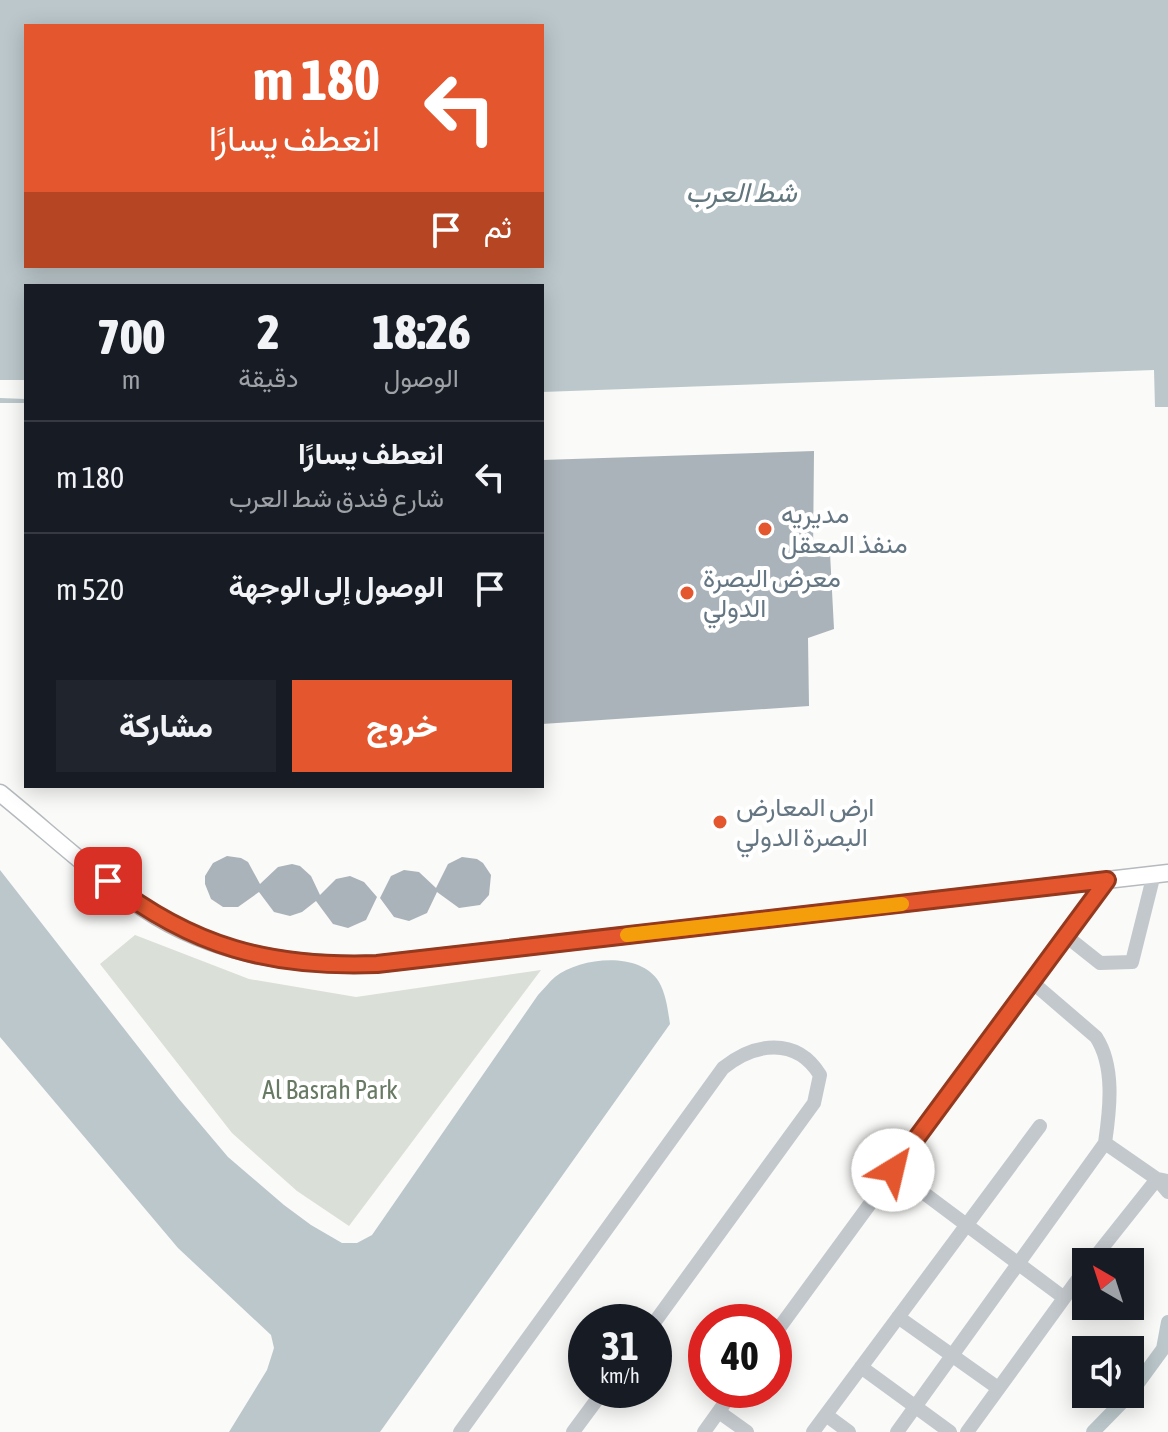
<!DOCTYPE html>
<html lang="ar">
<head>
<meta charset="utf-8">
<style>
  body { margin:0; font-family:"Asap Condensed",Vazirmatn,sans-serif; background:#20242c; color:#f1f3f6; direction:rtl; height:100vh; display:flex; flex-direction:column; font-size:30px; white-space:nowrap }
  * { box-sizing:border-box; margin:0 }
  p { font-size:26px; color:#9ea1a6 }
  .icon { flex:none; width:44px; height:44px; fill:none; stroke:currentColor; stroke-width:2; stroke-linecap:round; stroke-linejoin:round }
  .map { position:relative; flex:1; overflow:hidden; direction:ltr }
  .side { position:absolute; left:24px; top:284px; width:520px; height:504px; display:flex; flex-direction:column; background:#171b24; border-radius:0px; box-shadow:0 4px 20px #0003; direction:rtl }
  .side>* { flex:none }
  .guide { position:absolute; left:24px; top:24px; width:520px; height:244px; border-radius:0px; box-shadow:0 4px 20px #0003; direction:rtl; background:#e4572e; color:#fff; overflow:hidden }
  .needle { width:52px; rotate:321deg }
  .tools { position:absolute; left:1072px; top:1248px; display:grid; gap:16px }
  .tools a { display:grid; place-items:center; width:72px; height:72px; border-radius:0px; background:#171b24; box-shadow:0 4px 20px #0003; font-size:40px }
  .speed { position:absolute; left:568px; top:1304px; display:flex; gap:16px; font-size:40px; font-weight:700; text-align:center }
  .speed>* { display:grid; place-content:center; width:104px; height:104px; border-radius:50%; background:#171b24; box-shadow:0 4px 20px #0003; line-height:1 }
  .speed small { font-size:20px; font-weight:400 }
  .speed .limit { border:12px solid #d22; background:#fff; color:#111 }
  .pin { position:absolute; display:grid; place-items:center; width:68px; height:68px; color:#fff; margin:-34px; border-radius:16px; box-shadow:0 4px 12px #0006 }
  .me { position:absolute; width:88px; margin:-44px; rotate:36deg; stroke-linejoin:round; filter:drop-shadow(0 0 6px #0008) }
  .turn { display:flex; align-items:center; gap:28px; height:168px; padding:0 32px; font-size:36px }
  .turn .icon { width:104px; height:104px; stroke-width:2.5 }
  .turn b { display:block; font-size:56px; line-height:68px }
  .then { display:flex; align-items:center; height:76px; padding:0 32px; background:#0003; gap:16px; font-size:30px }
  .eta { display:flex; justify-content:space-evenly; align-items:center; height:136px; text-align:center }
  .eta b { font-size:48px; font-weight:800; line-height:56px }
  .action { display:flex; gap:16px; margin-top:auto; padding:16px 32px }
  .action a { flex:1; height:92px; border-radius:0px; background:#e4572e; color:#fff; font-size:32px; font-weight:800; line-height:92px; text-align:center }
  .action a+a { background:#20242c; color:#f1f3f6 }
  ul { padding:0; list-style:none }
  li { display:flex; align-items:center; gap:24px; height:112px; padding:0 32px; border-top:2px solid #363941 }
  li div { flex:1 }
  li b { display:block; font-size:30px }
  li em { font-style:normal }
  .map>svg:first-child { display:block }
  .green { fill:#dadfd7 }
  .water { fill:#bbc7cb; fill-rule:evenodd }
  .pier { fill:#fafaf8 }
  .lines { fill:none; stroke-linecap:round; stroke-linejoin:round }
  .canal { stroke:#bbc7cb; stroke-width:14 }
  .building { fill:#aab3b9 }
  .major-casing { stroke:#b5babe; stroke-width:19 }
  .minor { stroke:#c3c8cc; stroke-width:14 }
  .major { stroke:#fff; stroke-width:16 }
  .route-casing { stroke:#94391e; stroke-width:20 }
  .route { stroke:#e4572e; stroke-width:14 }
  .slow { stroke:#f59e0b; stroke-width:14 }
  .poi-dot { fill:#e4572e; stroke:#fff; stroke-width:3 }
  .labels { text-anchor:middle; stroke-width:8; stroke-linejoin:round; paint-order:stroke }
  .poi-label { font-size:26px; fill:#657683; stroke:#fff; text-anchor:start }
  .park-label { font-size:26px; fill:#687a64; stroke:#fff }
  .water-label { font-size:28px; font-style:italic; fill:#60757c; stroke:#fff }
</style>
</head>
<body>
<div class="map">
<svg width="1168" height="1432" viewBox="0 0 1168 1432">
  <rect width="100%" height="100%" fill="#fafaf8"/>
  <path class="green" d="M135,935L249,979L356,997L541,970L349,1226L297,1191L232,1133L100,964Z"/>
  <path class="water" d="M0,0H1168V407H1155L1154,370L542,392V286H26V403H0ZM26,26H542V266H26Z
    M0,870L179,1099L228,1157L284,1205L311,1225L342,1243H357L372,1235L538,995C544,989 549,982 555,977C581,957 640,951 659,982C666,994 668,1011 670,1024L380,1432H229L267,1370L274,1348L271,1335L178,1248L0,1037Z"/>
  <path class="pier" d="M0,380H26V399L0,398Z"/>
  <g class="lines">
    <path class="canal" d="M1130,1394L1163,1349L1168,1322
      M1093,1432L1130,1394"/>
  </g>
  <path class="building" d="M814,451L813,555L830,553L834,629L808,638L809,706L542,724V460Z
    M227,856L241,858L248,862L260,884L278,867L292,864L300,866L311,876L320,895L336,879L350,876L364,882L377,897L366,920L348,928L333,924L316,901L302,912L290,916L274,912L259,892L238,907H223L211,899L205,884V876L213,863Z
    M462,857L477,859L483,863L491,875L489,895L480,905L459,908L437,892L427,913L409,921L394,917L380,898L391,876L404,870L419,872L436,888L448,864Z"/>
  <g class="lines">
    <defs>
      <path id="major" d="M0,793C47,831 93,874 143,908C211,954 296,967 377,964L1168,873"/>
    </defs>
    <use href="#major" class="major-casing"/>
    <path class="minor" d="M1066,936L1100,963L1132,962L1154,874
      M1105,1143L1157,1179L1168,1192
      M893,1170L1063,1297
      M1091,1262L1157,1179L1168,1181
      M898,1317L998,1388
      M774,1335L1107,880
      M861,1367L950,1432
      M719,1412L747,1432
      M826,1415L849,1432
      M460,1432L723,1068C754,1043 796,1036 820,1075L814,1103L654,1323
      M573,1432L604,1390
      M704,1432L734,1390
      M813,1432L1040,1126
      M897,1432L1105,1143C1110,1109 1115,1066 1096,1037L1032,982
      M967,1432L1086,1268"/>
    <use href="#major" class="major"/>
  </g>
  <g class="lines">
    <defs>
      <path id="route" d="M108,881C192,947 271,968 377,964L1107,880L893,1170"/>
    </defs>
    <use href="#route" class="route-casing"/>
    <use href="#route" class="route"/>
    <path class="slow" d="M627,935L902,904"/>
  </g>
  <g class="poi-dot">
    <circle cx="765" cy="529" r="8"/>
    <circle cx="687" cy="593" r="8"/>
    <circle cx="720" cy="822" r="8"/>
  </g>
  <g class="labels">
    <g class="poi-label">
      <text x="781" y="523">مديريه<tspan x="781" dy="30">منفذ المعقل</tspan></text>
      <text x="703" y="587">معرض البصرة<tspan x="703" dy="30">الدولي</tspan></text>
      <text x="736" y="816">ارض المعارض<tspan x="736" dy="30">البصرة الدولي</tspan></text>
    </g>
    <g class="park-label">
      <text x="330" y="1099">Al Basrah Park</text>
    </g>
    <g class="water-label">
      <text x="741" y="202">شط العرب</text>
    </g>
  </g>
</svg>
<div class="tools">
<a><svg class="needle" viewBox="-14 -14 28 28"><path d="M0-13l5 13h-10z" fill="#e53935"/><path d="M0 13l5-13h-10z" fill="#9ea1a6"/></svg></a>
<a><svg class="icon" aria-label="sound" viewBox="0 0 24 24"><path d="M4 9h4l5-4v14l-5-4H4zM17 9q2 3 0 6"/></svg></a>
</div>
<div class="speed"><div>31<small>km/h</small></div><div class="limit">40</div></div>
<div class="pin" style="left:108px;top:881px;background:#d93025"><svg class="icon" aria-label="arrive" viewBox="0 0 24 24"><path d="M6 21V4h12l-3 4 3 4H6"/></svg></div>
<svg class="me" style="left:893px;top:1170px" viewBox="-20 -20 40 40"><circle r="19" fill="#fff"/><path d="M0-13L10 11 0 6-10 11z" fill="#e4572e"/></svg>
<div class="guide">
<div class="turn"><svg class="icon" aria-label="left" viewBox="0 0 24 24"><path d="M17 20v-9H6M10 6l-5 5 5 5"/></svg><div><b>180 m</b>انعطف يسارًا</div></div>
<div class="then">ثم<svg class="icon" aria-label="arrive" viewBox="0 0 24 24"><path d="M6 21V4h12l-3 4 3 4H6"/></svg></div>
</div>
<section class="side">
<div class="eta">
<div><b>18:26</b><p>الوصول</p></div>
<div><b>2</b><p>دقيقة</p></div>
<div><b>700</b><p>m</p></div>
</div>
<ul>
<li><svg class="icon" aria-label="left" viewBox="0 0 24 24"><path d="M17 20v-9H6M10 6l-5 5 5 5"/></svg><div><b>انعطف يسارًا</b><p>شارع فندق شط العرب</p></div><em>180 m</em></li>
<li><svg class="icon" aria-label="arrive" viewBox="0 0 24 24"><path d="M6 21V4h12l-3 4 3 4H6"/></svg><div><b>الوصول إلى الوجهة</b></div><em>520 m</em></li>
</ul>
<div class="action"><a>خروج</a><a>مشاركة</a></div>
</section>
</div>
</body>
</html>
